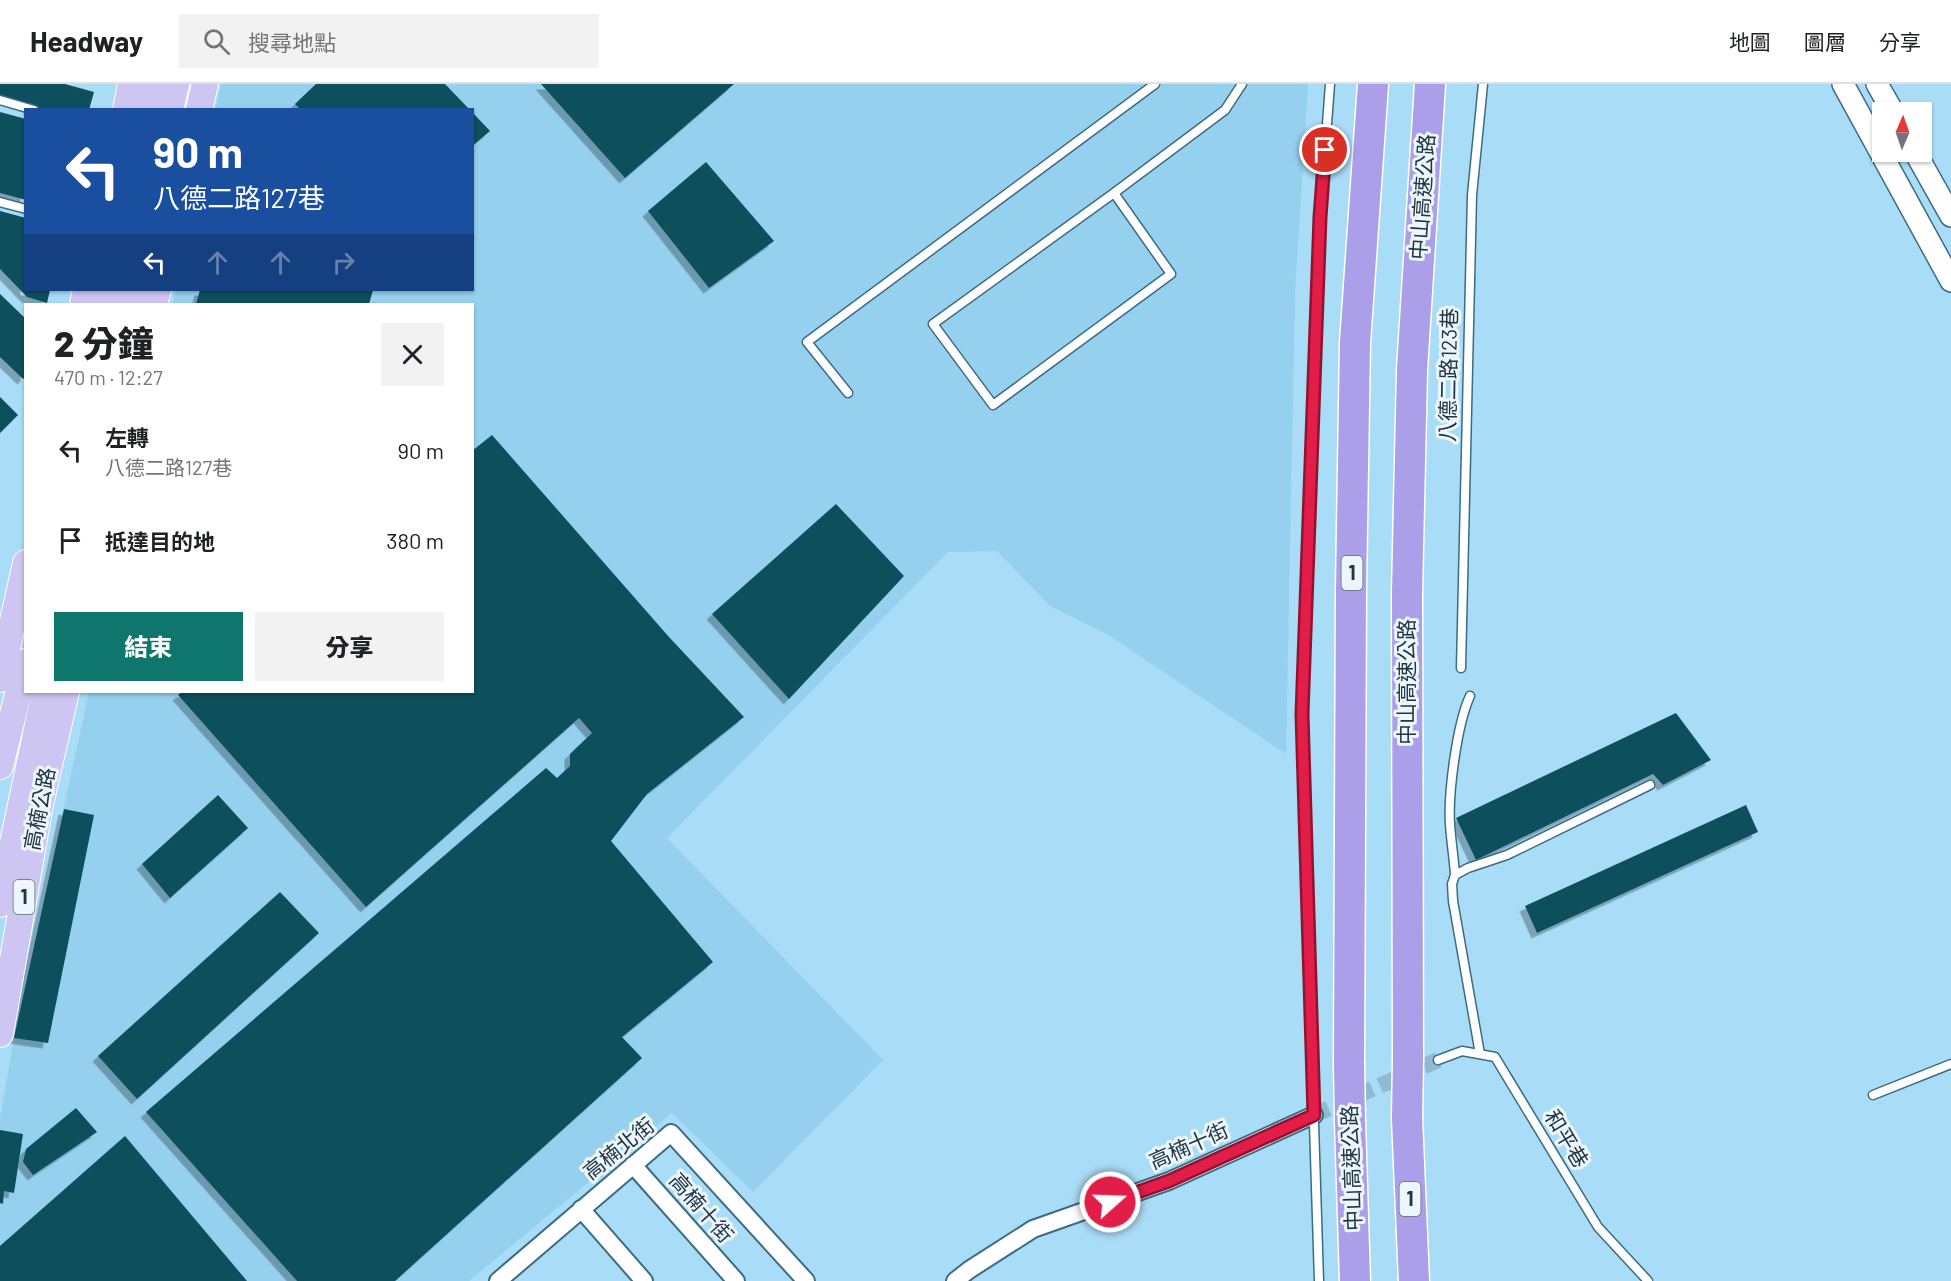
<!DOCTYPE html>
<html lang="zh-TW">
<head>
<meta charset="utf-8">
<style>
  body { margin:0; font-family:Barlow,"Noto Sans TC",sans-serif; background:#f2f2f2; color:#202124; height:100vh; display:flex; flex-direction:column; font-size:22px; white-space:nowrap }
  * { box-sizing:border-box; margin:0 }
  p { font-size:20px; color:#757577 }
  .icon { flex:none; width:33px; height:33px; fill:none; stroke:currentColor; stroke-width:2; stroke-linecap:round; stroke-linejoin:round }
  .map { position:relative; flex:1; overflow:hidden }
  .sheet { position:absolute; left:24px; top:219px; width:450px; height:390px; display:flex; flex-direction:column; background:#fff; border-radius:0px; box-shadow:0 2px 4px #0004 }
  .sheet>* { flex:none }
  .banner { position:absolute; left:24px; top:24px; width:450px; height:183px; border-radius:0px; box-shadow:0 2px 4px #0004; background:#1a4fa0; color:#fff; overflow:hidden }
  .needle { width:39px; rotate:2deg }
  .tools { position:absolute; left:1872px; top:18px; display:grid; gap:12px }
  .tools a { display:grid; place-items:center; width:60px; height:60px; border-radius:0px; background:#fff; box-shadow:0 2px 4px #0004; font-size:30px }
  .pin { position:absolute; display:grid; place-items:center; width:51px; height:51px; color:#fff; margin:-26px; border:3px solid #fff; border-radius:50%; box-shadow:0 2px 6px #0007 }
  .me { position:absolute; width:66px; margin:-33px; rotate:70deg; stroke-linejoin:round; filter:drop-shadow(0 0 4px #0008) }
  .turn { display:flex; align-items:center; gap:21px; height:126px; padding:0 30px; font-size:27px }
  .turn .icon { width:78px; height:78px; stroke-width:2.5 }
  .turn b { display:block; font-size:42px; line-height:51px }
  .lanes { display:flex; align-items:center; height:57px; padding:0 30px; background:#0003; justify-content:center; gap:30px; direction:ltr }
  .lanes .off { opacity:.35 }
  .round { display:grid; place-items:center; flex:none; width:63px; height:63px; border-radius:0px; background:#f2f2f2 }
  .overview { display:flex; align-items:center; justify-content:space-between; height:102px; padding:0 30px }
  h1 { font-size:36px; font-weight:800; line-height:45px }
  .primary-button { display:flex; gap:12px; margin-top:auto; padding:12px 30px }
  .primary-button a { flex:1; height:69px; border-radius:0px; background:#0f766e; color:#fff; font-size:24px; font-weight:800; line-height:69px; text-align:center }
  .primary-button a+a { background:#f2f2f2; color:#202124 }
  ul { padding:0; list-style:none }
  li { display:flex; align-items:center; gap:18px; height:90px; padding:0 30px }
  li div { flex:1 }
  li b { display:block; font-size:22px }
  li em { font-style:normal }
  header { display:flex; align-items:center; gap:36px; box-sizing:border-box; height:84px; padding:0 30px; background:#fff; border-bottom:2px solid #e0e0e0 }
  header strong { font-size:28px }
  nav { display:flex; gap:33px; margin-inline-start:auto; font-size:21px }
  .search { width:420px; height:54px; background:#f2f2f2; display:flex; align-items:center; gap:15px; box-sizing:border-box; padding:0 21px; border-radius:0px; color:#757577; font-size:22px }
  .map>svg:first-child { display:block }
  .built { fill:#95d0ef }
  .building { fill:#0e505b; filter:url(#shadow) }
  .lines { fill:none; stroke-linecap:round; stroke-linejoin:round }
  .minor-tunnel { stroke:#8ebbd2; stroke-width:16; stroke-dasharray:16 8; stroke-linecap:butt }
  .service-casing { stroke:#3c6c83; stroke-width:11 }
  .minor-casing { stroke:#3c6c83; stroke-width:20 }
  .tertiary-casing { stroke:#3c6c83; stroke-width:24 }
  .primary-casing { stroke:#fff; stroke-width:28 }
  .motorway-casing { stroke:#fff; stroke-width:33 }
  .service { stroke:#fff; stroke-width:8 }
  .minor { stroke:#fff; stroke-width:16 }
  .tertiary { stroke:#fff; stroke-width:21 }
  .primary { stroke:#cdc5f2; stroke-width:26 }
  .motorway { stroke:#ab9fe9; stroke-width:30 }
  .motorway-bridge-casing { stroke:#fff; stroke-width:33; stroke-linecap:butt }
  .motorway-bridge { stroke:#ab9fe9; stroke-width:30 }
  .route-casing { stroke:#92132f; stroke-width:15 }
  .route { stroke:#e11d48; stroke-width:10 }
  .labels { text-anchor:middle; stroke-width:6; stroke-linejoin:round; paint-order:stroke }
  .shield { fill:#ecf6fc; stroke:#5e7078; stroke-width:1.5 }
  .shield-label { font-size:20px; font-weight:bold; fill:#213640 }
  .street-label { font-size:21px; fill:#213640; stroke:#ecf6fc }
</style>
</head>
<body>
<header>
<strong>Headway</strong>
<div class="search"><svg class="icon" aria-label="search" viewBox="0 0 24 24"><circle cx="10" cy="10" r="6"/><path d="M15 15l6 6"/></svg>搜尋地點</div>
<nav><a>地圖</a><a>圖層</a><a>分享</a></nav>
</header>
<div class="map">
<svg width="1951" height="1197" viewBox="0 0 1951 1197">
  <defs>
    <filter id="shadow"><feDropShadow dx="-5.5" dy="5.5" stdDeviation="0" flood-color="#0004"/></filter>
  </defs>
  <rect width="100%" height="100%" fill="#a9dcf7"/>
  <path class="built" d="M221,0H1308L1295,208L1286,670L1107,550L1050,522L997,467L948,468L667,754L883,976L753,1108L672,1029L469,1197H0V1035L14,954L89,608H472V220H173L176,206H472V26L216,25Z"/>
  <path class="building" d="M0,0H65L94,8L89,26H46L0,12Z
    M316,0H445L470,26H301L295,20Z
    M541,0H734L625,94Z
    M0,28L26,35V116L0,109Z
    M472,28L490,47L472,62Z
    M706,78L774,157L709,204L648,127Z
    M0,127L26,134V206H50L47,219L27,213L0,185Z
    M200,206H373L369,220H196Z
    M0,210L26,235V292L23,295L0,273Z
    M0,313L18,331L0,349Z
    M492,351L669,553L744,633L647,710L611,757L713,878L622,953L642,974L395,1197H297L146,1028L546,684L557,694L570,682V670L592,649L579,634L366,823L178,611L182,608H472V367Z
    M836,420L904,492L789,615L712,530Z
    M1676,629L1711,676L1663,701L1653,690L1476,776L1456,734Z
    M218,711L248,744L170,814L142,780Z
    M1746,721L1758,748L1537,849L1525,822Z
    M64,725L94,731L48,959L14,954Z
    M280,808L319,849L137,1015L98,972Z
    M76,1024L97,1048L33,1091L23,1078L26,1065Z
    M0,1046L23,1050L14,1109L4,1107L3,1120L0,1119Z
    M125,1052L247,1197H0V1162Z"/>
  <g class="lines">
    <path class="minor-tunnel" d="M1314,1031L1438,976"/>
    <defs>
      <path id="service" d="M0,16L34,26
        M1114,109L1171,190L993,321L933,240L1114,109L1225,26L1242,0
        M0,118L26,125
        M848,309L807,258L1155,0
        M1461,584L1472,111L1483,0
        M1455,791C1454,774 1451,757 1450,740C1448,709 1457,640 1470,612
        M1480,970L1453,817L1452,800L1455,791L1468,784L1507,771L1650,701
        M1438,976L1462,967L1495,973L1598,1143L1648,1197
        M1873,1011L1951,980
        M1319,1197L1301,630L1320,133L1330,0"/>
      <path id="minor" d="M633,1081L736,1197
        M581,1125L644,1197
        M498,1197L671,1049L806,1197
        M955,1197L969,1186L1033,1145L1169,1097L1314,1031"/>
      <path id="tertiary" d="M1843,0L1951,197
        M1877,0L1893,28
        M1915,68L1951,132"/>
      <path id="primary" d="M126,26L131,0
        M145,26L150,0
        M170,26L176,0
        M199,26L205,0
        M83,220L86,206
        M103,220L106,206
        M128,220L131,206
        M154,220L158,206
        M0,595L26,479
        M0,682L26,578
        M0,820L45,608
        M0,950L40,720L66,608"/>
      <path id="motorway" d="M1408,976L1407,509L1412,286L1430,0
        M1349,979L1351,505L1355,259L1373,0
        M1407,1034L1414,1197
        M1350,1037L1355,1197"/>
    </defs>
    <use href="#service" class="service-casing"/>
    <use href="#minor" class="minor-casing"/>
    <use href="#tertiary" class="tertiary-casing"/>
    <use href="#primary" class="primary-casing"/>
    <use href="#motorway" class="motorway-casing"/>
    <use href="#service" class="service"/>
    <use href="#minor" class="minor"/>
    <use href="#tertiary" class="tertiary"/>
    <use href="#primary" class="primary"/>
    <use href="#motorway" class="motorway"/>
    <defs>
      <path id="motorway-bridge" d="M1349,979L1350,1037
        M1407,1034L1408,976"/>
    </defs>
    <use href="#motorway-bridge" class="motorway-bridge-casing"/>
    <use href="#motorway-bridge" class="motorway-bridge"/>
  </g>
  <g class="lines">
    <defs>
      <path id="route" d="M1110,1118L1169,1097L1314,1031L1302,630L1320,133L1325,66"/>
    </defs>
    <use href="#route" class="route-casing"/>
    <use href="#route" class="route"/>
  </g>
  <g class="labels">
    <g class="shield">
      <rect x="1341.5" y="472" width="21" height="34" rx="4.5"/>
      <rect x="13.5" y="796" width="21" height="34" rx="4.5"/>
      <rect x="1399.5" y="1098" width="21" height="34" rx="4.5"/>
    </g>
    <g class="shield-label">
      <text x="1352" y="496">1</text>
      <text x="24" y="820">1</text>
      <text x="1410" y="1122">1</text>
    </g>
    <g class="street-label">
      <text transform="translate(1423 113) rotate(-86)" y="7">中山高速公路</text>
      <text transform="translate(1449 291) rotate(-89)" y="7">八德二路123巷</text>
      <text transform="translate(1407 598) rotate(-90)" y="7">中山高速公路</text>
      <text transform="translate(40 725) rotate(-79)" y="7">高楠公路</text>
      <text transform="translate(1566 1055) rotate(59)" y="7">和平巷</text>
      <text transform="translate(1189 1062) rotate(-24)" y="7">高楠十街</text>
      <text transform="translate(619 1065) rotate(-39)" y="7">高楠北街</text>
      <text transform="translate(1352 1084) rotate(-92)" y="7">中山高速公路</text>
      <text transform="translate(701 1124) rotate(49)" y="7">高楠十街</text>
    </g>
  </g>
</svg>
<div class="tools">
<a><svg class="needle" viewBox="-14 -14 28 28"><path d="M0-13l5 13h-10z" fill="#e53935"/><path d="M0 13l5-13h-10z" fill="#757577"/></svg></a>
</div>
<div class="pin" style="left:1325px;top:66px;background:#d93025"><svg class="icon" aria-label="arrive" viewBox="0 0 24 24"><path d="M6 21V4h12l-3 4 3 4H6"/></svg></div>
<svg class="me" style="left:1110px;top:1118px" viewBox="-20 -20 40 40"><circle r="17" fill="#e11d48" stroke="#fff" stroke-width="3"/><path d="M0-11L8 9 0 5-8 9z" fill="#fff"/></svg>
<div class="banner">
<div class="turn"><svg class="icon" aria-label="left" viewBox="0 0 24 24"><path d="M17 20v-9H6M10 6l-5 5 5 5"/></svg><div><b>90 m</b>八德二路127巷</div></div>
<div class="lanes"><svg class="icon" aria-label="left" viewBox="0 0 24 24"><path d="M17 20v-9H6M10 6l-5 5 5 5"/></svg><svg class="icon off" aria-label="ahead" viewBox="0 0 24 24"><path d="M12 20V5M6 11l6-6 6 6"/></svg><svg class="icon off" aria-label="ahead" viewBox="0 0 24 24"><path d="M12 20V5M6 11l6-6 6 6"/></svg><svg class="icon off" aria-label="right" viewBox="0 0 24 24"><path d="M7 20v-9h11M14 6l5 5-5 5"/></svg></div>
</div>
<section class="sheet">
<div class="overview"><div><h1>2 分鐘</h1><p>470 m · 12:27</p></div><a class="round"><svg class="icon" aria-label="close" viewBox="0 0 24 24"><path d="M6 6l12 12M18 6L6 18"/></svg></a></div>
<ul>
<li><svg class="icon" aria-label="left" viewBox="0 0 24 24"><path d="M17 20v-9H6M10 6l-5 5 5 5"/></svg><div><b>左轉</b><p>八德二路127巷</p></div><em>90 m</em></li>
<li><svg class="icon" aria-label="arrive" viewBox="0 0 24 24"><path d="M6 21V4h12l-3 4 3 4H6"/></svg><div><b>抵達目的地</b></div><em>380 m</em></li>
</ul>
<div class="primary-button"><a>結束</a><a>分享</a></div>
</section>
</div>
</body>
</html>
